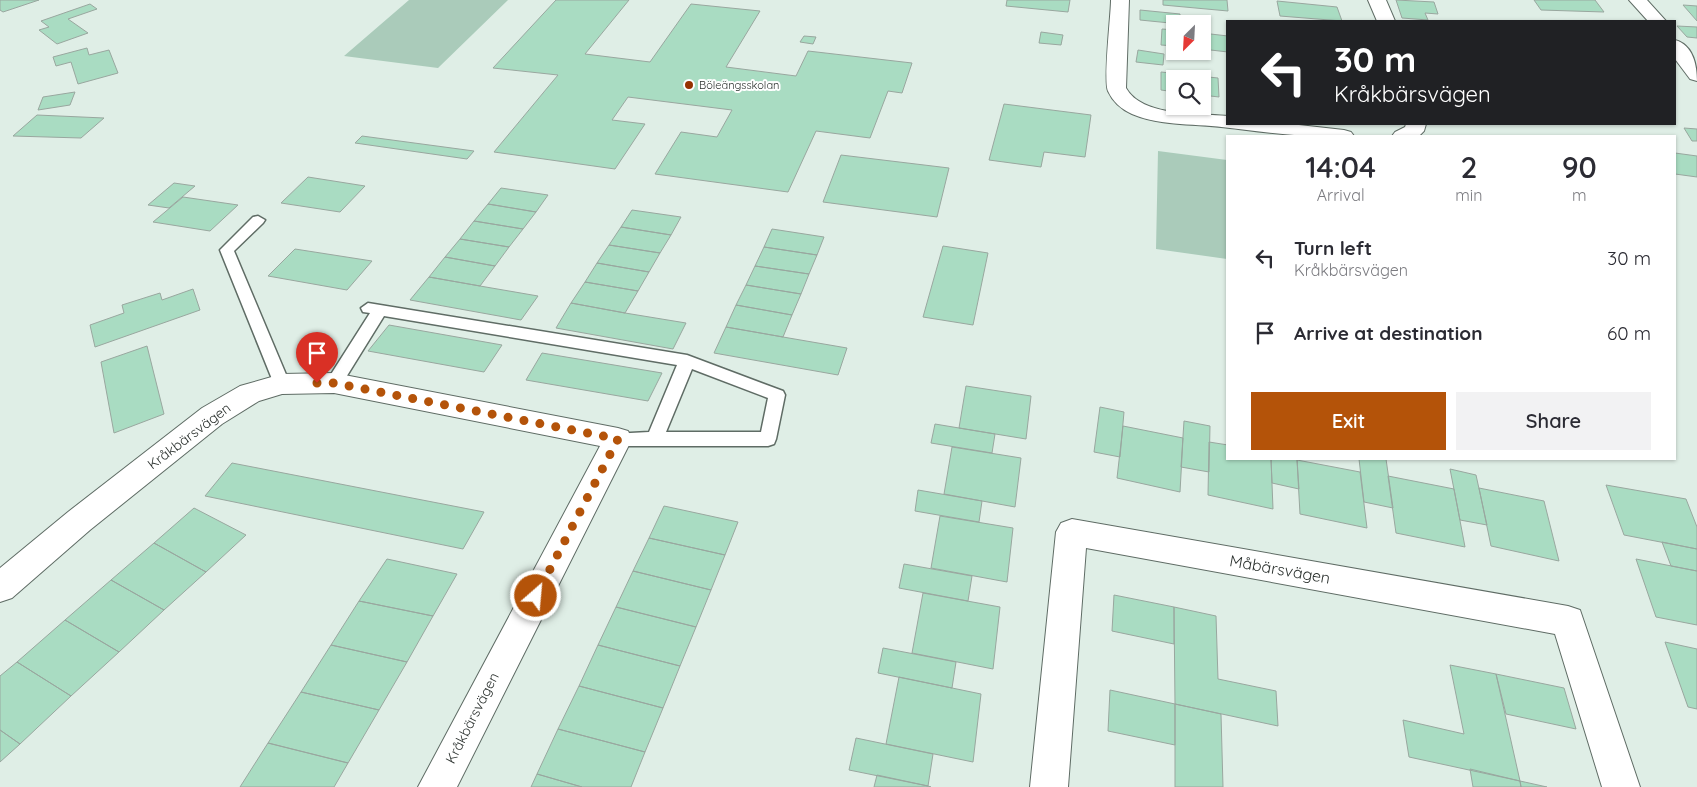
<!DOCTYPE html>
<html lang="en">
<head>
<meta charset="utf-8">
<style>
  body { margin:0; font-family:Quicksand,sans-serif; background:#f2f2f3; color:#2b2b33; height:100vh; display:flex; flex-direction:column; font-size:19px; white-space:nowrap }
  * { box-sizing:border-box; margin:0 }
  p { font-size:16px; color:#7c7c81 }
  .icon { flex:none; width:28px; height:28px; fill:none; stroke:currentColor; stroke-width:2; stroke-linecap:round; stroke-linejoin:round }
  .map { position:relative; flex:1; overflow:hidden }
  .panel { position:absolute; left:1226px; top:135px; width:450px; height:325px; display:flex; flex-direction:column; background:#fff; border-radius:0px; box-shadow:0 1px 4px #0004 }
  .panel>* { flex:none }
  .hud { position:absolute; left:1226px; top:20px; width:450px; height:105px; border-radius:0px; box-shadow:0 1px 4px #0004; background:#202124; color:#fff; overflow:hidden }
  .needle { width:32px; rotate:204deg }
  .fabs { position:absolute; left:1166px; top:15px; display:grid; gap:10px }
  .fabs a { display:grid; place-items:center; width:45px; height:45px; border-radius:0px; background:#fff; box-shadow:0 1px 4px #0004; font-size:25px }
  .pin { position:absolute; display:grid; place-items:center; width:42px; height:42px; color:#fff; margin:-51px -21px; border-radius:50% 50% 50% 0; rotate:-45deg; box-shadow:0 0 5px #0007 }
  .pin .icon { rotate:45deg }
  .me { position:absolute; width:55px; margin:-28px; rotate:27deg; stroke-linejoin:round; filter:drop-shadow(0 0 4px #0008) }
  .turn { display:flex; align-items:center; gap:18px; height:105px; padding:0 25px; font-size:22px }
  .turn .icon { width:65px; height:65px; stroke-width:2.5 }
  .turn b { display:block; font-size:35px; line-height:42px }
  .eta { display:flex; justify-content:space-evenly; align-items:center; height:85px; text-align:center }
  .eta b { font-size:30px; font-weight:600; line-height:35px }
  .primary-button { display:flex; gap:10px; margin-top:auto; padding:10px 25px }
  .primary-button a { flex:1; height:58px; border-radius:0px; background:#b45309; color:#fff; font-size:20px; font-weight:600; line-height:58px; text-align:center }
  .primary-button a+a { background:#f2f2f3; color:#2b2b33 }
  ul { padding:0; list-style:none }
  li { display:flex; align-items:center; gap:15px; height:75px; padding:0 25px }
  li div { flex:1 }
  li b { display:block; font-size:19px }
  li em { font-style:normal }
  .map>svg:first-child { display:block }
  .green { fill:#aacbba }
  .building { fill:#a9dcc2; stroke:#99a79f }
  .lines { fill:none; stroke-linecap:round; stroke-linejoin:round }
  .lane-casing { stroke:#5f6c65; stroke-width:3 }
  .street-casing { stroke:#5f6c65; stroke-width:2 }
  .lane { fill:#fff; fill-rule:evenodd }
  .street { fill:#fff; fill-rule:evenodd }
  .route { stroke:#b45309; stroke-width:9; stroke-dasharray:0 16.2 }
  .poi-dot { fill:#963200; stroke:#fff; stroke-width:2 }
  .labels { text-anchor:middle; stroke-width:4; stroke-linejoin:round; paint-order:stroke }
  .far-poi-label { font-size:11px; fill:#2c322f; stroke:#fff; text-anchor:start }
  .street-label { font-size:14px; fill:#2c322f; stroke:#fff }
  .near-street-label { font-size:16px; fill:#2c322f; stroke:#fff }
</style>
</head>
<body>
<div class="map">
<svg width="1697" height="787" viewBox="0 0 1697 787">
  <rect width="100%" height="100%" fill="#dfeee6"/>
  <path class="green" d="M409,0H508L438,68L344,56Z
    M1158,151L1227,160V259L1156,249Z"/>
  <path class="building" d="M0,0H39L3,12L0,10Z
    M556,0H629L585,54L650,62L691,4L760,11L726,67L796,76L808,51L912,63L902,93L888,91L870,138L816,131L788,192L655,174L681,132L717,137L732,110L628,97L612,120L645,124L615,169L494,152L558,75L493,68Z
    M1007,0H1070L1068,12L1006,6Z
    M1163,0H1227L1228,11L1163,5Z
    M1396,0L1434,2L1438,14L1425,13L1428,20L1402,18Z
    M1534,0H1595L1604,12L1541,10Z
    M1277,1L1337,7L1342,21L1280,16Z
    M90,4L97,9L68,19L88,33L57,44L39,30L49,27L41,21Z
    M1683,5L1697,6V21Z
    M1140,10L1180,14V24L1140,20Z
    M1677,26L1697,27V38L1687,37Z
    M1162,29L1175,30V46L1161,45Z
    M1041,32L1063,35L1061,45L1039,43Z
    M1202,33L1228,36V52L1202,49Z
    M804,36L816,37L813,44L800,42Z
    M87,48L89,55L109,50L118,73L78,84L71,62L56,66L53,57Z
    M1138,50L1164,54L1163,65L1136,62Z
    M1161,72L1218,78L1219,97L1202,95V79H1175V92L1161,90Z
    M75,92L70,105L38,110L43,97Z
    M1004,104L1091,115L1085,157L1044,152L1041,167L989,160Z
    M37,115L104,118L81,138L13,136Z
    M1684,128L1697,129V141H1692Z
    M362,136L474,151L467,159L355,143Z
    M1675,153L1697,156V177L1675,174Z
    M841,155L949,168L937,217L823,202Z
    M308,177L365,186L340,212L281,203Z
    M174,183L195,186L169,208L148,205Z
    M501,188L548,195L536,212L488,204Z
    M183,197L238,205L210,231L153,222Z
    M488,204L536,212L523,229L474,221Z
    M632,210L681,217L671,235L621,227Z
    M474,221L523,229L509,247L460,239Z
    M621,227L671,235L660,253L609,245Z
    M772,229L824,237L817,255L764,247Z
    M460,239L509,247L495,266L445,257Z
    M609,245L660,253L649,272L597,263Z
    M943,246L988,253L973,325L923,317Z
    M764,247L817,255L809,274L755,266Z
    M295,249L372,261L347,290L268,276Z
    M445,257L495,266L480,286L429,277Z
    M597,263L649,272L638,291L585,282Z
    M755,266L809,274L801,294L746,285Z
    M429,277L480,286L538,296L521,320L410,300Z
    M585,282L638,291L625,313L571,303Z
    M746,285L801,294L792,315L736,305Z
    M193,289L200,310L95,347L90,325L124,313L122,305L160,293L162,300Z
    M571,303L625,313L686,323L673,349L556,328Z
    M736,305L792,315L783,337L726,327Z
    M389,325L502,345L484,372L368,351Z
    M726,327L783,337L847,348L838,375L714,353Z
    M147,346L164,414L114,433L101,362Z
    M542,353L662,373L648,401L526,380Z
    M966,386L1031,396L1026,439L959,428Z
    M1100,407L1124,412L1120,457L1094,452Z
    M1184,421L1210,426L1209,472L1181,467Z
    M935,424L995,434L992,453L931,443Z
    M1123,426L1183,438L1180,492L1117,478Z
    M1209,442L1228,445V459H1271L1273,509L1208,495Z
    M952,447L1021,458L1015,507L944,494Z
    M1271,459H1297L1299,489L1272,483Z
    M1359,459H1386L1393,508L1364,502Z
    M1297,460L1360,472L1367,528L1300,514Z
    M232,463L484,512L463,549L205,496Z
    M1450,469L1476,475L1487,525L1460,520Z
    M1388,476L1454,489L1465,547L1396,533Z
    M1606,485L1686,499L1697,527V549L1624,535Z
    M1479,488L1544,501L1559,561L1491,546Z
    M918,490L982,501L979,522L915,511Z
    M664,506L738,522L725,555L649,538Z
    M194,508L246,535L206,572L154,543Z
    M940,516L1013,528L1007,582L931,568Z
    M649,538L725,555L711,590L633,571Z
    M1662,542L1697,549V571L1671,566Z
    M154,543L206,572L164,610L111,580Z
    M387,559L457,574L433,616L359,601Z
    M1636,559L1697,571V625L1656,617Z
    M904,564L972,576L968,601L899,588Z
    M633,571L711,590L696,627L616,607Z
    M111,580L164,610L119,652L65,620Z
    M923,593L1000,607L993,669L912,653Z
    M1114,595L1174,607V644L1112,631Z
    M359,601L433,616L407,662L331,645Z
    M616,607L696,627L680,666L598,645Z
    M1174,607L1216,616L1218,679L1276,691L1278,726L1175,704Z
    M65,620L119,652L71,696L17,662Z
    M1665,642L1697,649V709L1688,707Z
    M331,645L407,662L379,710L301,692Z
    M598,645L680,666L663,708L579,686Z
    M883,648L956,662L952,688L878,673Z
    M17,662L71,696L20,744L0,730V676Z
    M1450,665L1496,674L1520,781L1409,757L1403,720L1464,734Z
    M1496,674L1564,688L1576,729L1506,714Z
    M899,677L981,694L973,762L886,744Z
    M579,686L663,708L645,752L558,729Z
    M1110,690L1175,704V745L1108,731Z
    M301,692L379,710L348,763L268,743Z
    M1175,704L1221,714L1223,787H1175Z
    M558,729L645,752L631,787H582L537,774Z
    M0,730L20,744L0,762Z
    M856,738L933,754L928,786L849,770Z
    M268,743L348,763L334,787H240Z
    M1470,769L1520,781L1521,787H1473Z
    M537,774L582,787H531Z
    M877,775L928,786L931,787H874Z
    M1520,781L1547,787H1521Z"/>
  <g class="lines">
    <defs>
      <path id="lane" d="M258,216L265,220L263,223L234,251L290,384L288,388H276L274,384L220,250L253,217Z
        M368,303L687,355L783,391L785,395L776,439L774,444L768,446H618L612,444L610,439L612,434L649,432L677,365L384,316L340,387H328L326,383L328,379L370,313L363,312L361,308ZM692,369L768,398L761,432H666Z"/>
      <path id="street" d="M1111,0H1129L1126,88C1142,117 1198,113 1228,116V124H1290L1344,130L1351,132L1354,136C1312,139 1271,133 1230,128C1197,123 1163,127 1132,114C1121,109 1113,102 1108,91C1103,81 1111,15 1111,0Z
        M1368,0H1386L1395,21H1377Z
        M1629,0H1647L1666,21H1648Z
        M1675,40C1693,45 1697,65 1697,81L1690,79L1675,59Z
        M1406,124H1426L1424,131L1419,136H1392L1395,132L1405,127Z
        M334,373L618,428L628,431L632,439L457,787H418L600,446L334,393L282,394L259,401L222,424L90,530L12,598L0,602V568L68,512L202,408L240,386L282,374Z
        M1072,519L1568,606L1580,610L1640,787H1602L1555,634L1086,548L1068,787H1030L1056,532L1061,523Z"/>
    </defs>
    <use href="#lane" class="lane-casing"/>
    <use href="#street" class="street-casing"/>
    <use href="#lane" class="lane"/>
    <use href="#street" class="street"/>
  </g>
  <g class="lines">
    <path class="route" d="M317,383H334L618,439L536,596"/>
  </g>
  <circle class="poi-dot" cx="689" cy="85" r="5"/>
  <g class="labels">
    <g class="far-poi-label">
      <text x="699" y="89">Böleängsskolan</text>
    </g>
    <g class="street-label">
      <text transform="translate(189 436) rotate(-37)" y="5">Kråkbärsvägen</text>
      <text transform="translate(472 718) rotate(-63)" y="5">Kråkbärsvägen</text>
    </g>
    <g class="near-street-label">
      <text transform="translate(1280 569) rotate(10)" y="6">Måbärsvägen</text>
    </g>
  </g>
</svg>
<div class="fabs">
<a><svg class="needle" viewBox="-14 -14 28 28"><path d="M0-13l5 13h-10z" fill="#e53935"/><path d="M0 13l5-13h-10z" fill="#7c7c81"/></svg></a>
<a><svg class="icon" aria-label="search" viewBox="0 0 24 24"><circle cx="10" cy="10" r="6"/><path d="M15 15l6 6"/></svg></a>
</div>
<div class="pin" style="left:317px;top:383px;background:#d93025"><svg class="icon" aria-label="arrive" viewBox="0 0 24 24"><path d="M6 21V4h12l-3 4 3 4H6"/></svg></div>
<svg class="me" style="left:536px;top:596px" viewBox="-20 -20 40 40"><circle r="17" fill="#b45309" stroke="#fff" stroke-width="3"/><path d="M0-11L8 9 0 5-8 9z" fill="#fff"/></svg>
<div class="hud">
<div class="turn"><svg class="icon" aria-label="left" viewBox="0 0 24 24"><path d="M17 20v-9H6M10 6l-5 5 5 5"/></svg><div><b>30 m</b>Kråkbärsvägen</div></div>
</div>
<section class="panel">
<div class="eta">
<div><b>14:04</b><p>Arrival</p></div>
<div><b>2</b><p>min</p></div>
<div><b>90</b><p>m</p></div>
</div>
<ul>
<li><svg class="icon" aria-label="left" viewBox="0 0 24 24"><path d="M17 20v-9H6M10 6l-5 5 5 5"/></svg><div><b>Turn left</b><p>Kråkbärsvägen</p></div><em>30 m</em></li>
<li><svg class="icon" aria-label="arrive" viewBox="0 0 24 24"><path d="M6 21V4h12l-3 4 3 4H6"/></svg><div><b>Arrive at destination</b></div><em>60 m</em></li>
</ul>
<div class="primary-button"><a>Exit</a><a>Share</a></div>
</section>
</div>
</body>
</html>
